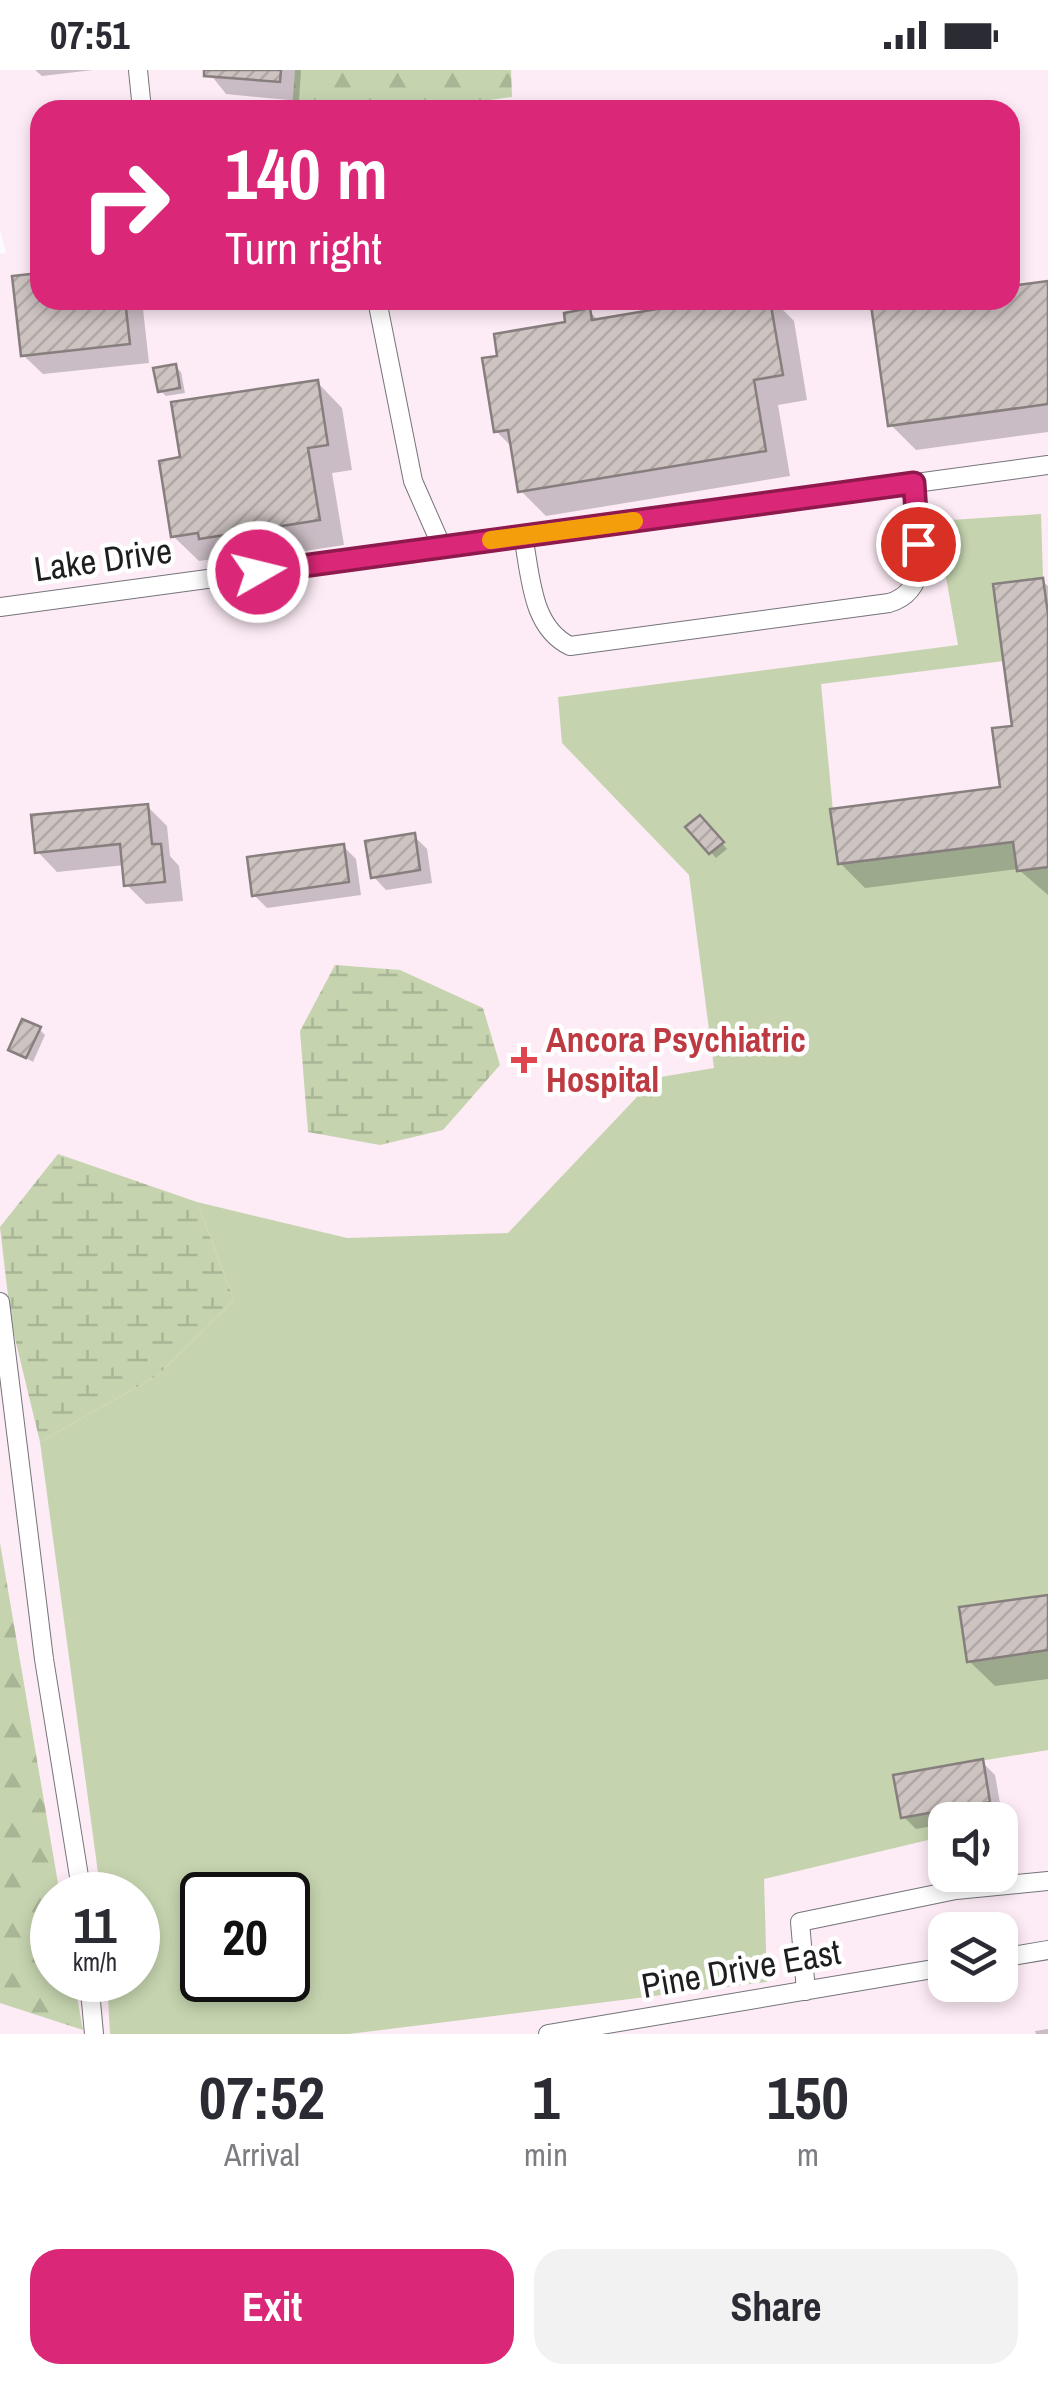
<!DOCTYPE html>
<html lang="en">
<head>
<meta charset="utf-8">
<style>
  body { margin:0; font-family:"Archivo Narrow",sans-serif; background:#f2f2f3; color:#2b2b33; height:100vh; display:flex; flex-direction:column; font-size:38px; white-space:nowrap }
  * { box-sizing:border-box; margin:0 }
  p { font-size:32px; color:#7c7c81 }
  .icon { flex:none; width:55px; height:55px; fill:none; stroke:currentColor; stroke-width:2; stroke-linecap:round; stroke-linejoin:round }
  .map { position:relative; height:1964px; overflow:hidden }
  .side { display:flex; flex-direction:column; background:#fff; flex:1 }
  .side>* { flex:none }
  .banner { position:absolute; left:30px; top:30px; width:990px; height:210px; border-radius:30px; box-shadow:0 5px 15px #0003; background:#db2777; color:#fff; overflow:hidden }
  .buttons { position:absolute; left:928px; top:1732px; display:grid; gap:20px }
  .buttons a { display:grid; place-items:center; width:90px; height:90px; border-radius:20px; background:#fff; box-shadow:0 5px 15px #0003; font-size:50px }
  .speed { position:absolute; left:30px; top:1802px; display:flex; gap:20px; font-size:50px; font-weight:700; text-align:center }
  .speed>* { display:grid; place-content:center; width:130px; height:130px; border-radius:50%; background:#fff; box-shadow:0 5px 15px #0003; line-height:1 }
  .speed small { font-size:25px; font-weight:400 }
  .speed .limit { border:5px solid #111; border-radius:15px; background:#fff; color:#111 }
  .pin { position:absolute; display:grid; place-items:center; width:85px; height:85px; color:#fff; margin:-42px; border:5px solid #fff; border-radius:50%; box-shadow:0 2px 10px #0007 }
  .me { position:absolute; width:110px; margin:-55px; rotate:82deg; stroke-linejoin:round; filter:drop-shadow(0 0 8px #0008) }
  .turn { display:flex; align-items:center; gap:35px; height:210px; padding:0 30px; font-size:45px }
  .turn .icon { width:130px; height:130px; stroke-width:2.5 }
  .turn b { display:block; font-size:70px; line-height:85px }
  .eta { display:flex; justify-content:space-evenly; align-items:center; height:170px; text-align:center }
  .eta b { font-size:60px; font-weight:700; line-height:70px }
  .action { display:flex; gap:20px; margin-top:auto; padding:20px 30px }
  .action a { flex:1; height:115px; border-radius:30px; background:#db2777; color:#fff; font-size:40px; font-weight:700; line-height:115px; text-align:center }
  .action a+a { background:#f2f2f3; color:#2b2b33 }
  .status { display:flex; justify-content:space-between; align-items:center; height:70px; padding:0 50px; background:#fff; direction:ltr }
  .status svg { height:28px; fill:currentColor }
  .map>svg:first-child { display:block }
  .medical { fill:#fdebf5; fill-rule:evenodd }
  .grass { fill:#c5d4af; fill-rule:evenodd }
  .forest { fill:url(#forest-firs) }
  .wetland { fill:url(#wetland-marsh) }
  .shadow { fill:#0003 }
  .building { fill:url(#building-hatch); stroke:#877f7e; stroke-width:2.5 }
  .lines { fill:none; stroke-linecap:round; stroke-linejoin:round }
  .service-casing { stroke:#74747b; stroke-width:20 }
  .service { stroke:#fff; stroke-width:18 }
  .route-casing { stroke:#8e194d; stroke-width:25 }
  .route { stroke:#db2777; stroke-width:18 }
  .slow { stroke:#f59e0b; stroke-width:18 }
  .health-dot { fill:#e0444e; stroke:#fff; stroke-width:4 }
  .labels { text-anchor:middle; stroke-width:9; stroke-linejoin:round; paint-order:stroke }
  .street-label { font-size:35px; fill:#1d1e20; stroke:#fff }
  .health-label { font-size:35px; font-weight:bold; fill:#be3a42; stroke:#fff; text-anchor:start }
</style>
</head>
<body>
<div class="status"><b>07:51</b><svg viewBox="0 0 49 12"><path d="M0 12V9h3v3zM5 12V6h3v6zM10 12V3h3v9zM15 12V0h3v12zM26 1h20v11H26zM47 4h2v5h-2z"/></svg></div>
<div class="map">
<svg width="1048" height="1964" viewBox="0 0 1048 1964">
  <defs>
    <pattern id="forest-firs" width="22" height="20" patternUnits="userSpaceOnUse" patternTransform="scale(2.5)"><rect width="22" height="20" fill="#c5d4af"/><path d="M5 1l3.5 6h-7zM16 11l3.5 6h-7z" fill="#a9b696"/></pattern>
    <pattern id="wetland-marsh" width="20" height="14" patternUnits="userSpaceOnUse" patternTransform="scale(2.5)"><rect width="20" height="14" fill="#c5d4af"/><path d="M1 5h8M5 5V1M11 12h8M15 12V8" fill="none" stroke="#a9b696"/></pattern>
    <pattern id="building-hatch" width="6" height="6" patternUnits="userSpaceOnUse" patternTransform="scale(2.5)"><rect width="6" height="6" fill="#cdc4c2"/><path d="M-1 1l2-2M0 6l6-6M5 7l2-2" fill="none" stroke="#b0a8a6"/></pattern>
  </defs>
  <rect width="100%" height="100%" fill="#fafaff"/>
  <path class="medical" d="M0,0H295L292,40H40V230H1010V40H418L511,27V0H1048V1964H0V184L6,183L0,160ZM945,1750H1000V1805H945ZM52,1825H138V1910H52ZM202,1825H288V1910H202ZM945,1860H1000V1915H945Z"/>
  <path class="grass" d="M1041,444L1043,508L993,515L1004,591L821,614L838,794L1013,772L1017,801L1048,797V1525L959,1538L967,1592L1048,1580V1680L894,1705L901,1747L990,1732L987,1750H945V1766L764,1809L767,1912L349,1964H110L107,1910H138V1825H101L40,1372L158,1305L234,1230L197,1132L347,1168L508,1163L655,1008L714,998L689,805L562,673L558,627L958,575L936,451ZM202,1825H288V1910H202Z"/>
  <path class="forest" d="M295,0H511L512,27L418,40H292Z
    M0,1473L60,1825H52V1910H74L83,1960L0,1933Z"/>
  <path class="wetland" d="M335,895L400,900L483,938L500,995L443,1060L380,1075L308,1062L300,961Z
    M58,1084L197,1132L234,1230L158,1305L40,1372L11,1252L0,1157Z"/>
  <path class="shadow" d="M35,0H93L42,6Z
    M207,0H301L299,31L226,24Z
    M40,206V230H142L149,293L43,304L23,285Z
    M1048,214V362L916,380L890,354L928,230H1010V219Z
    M671,230H773L794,251L807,330L778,335L790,406L546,446L521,421L513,378L496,361L500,288L589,241L599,251L672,239Z
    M175,296L181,302L185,323L166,326L160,320Z
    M317,312L342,338L352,400L332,403L344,475L227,493L221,488L199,491L173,466L183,390Z
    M1042,511L1048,516V825L1018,799L865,818L840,793L1003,719Z
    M147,736L167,756L170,786L179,796L183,831L146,834L127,815L125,795L57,802L38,782Z
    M700,748L727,779L716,788L689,758Z
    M414,766L427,779L432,813L386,820L373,806Z
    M343,776L356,789L361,825L267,838L254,825Z
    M39,959L45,965L33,992L11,979Z
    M1048,1527V1609L995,1616L969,1591Z
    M982,1692L995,1705L1002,1744L945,1750V1754L916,1759L903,1746Z
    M1048,1959V1964H1036L1035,1961Z"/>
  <path class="building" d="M204,0H281L280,12L204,6Z
    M40,203V230H125L130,274L21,286L12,206Z
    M1048,211V334L888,356L871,235L910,230H1010V216Z
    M668,230H770L783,305L754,310L766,381L518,422L508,360L494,362L482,288L497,286L494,264L565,252L564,243L590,238L592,250L669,237Z
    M176,294L180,318L158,322L153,298Z
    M318,310L328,375L308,378L320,450L199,469L198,463L171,467L159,391L180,387L171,332Z
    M1043,508L1048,544V797L1017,801L1013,772L838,794L830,739L1000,717L992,658L1012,656L993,514Z
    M148,734L152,774H161L165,812L124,816L120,774L35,783L31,745Z
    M700,745L724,772L709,784L685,757Z
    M415,763L420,800L371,808L365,771Z
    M344,774L349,812L252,826L247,787Z
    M22,949L41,957L26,988L8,980Z
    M1048,1525V1580L967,1592L959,1537Z
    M983,1689L990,1732L901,1748L893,1705Z"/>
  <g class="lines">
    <defs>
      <path id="service" d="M138,0L142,40
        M377,230L413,411L442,477
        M523,466C531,506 531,557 570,576L889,533C938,519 917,452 914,413
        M0,537L1048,395
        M0,1232L44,1589L82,1825
        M1000,1888L1048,1880
        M89,1910L94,1964
        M806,1921L800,1852L956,1820L1048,1811
        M548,1964L945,1897"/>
    </defs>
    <use href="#service" class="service-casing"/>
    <use href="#service" class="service"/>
  </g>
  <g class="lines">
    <defs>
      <path id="route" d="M258,502L914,413L918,474"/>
    </defs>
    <use href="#route" class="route-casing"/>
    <use href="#route" class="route"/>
    <path class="slow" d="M491,470L634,451"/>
  </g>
  <path class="health-dot" d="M519 975h10v10h10v10h-10v10h-10v-10h-10v-10h10z"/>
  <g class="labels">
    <g class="street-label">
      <text transform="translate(103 490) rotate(-8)" y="12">Lake Drive</text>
      <text transform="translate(741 1899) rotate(-10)" y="12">Pine Drive East</text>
    </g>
    <g class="health-label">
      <text x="546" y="982">Ancora Psychiatric<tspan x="546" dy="40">Hospital</tspan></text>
    </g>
  </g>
</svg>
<div class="buttons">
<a><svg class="icon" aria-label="sound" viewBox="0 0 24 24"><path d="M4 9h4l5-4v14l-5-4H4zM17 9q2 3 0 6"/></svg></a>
<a><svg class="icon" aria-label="layers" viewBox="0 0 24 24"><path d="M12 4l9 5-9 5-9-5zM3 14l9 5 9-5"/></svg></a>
</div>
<div class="speed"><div>11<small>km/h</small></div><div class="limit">20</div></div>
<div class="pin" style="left:918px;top:474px;background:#d93025"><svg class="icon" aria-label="arrive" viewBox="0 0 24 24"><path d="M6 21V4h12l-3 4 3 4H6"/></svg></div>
<svg class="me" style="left:258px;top:502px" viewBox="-20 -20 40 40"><circle r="17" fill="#db2777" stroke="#fff" stroke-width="3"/><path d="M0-11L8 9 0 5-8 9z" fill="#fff"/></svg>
<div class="banner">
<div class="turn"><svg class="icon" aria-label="right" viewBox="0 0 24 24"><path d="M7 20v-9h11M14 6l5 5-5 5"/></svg><div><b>140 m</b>Turn right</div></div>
</div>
</div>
<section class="side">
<div class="eta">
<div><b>07:52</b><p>Arrival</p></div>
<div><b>1</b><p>min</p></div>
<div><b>150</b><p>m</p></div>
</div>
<div class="action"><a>Exit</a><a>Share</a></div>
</section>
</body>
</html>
